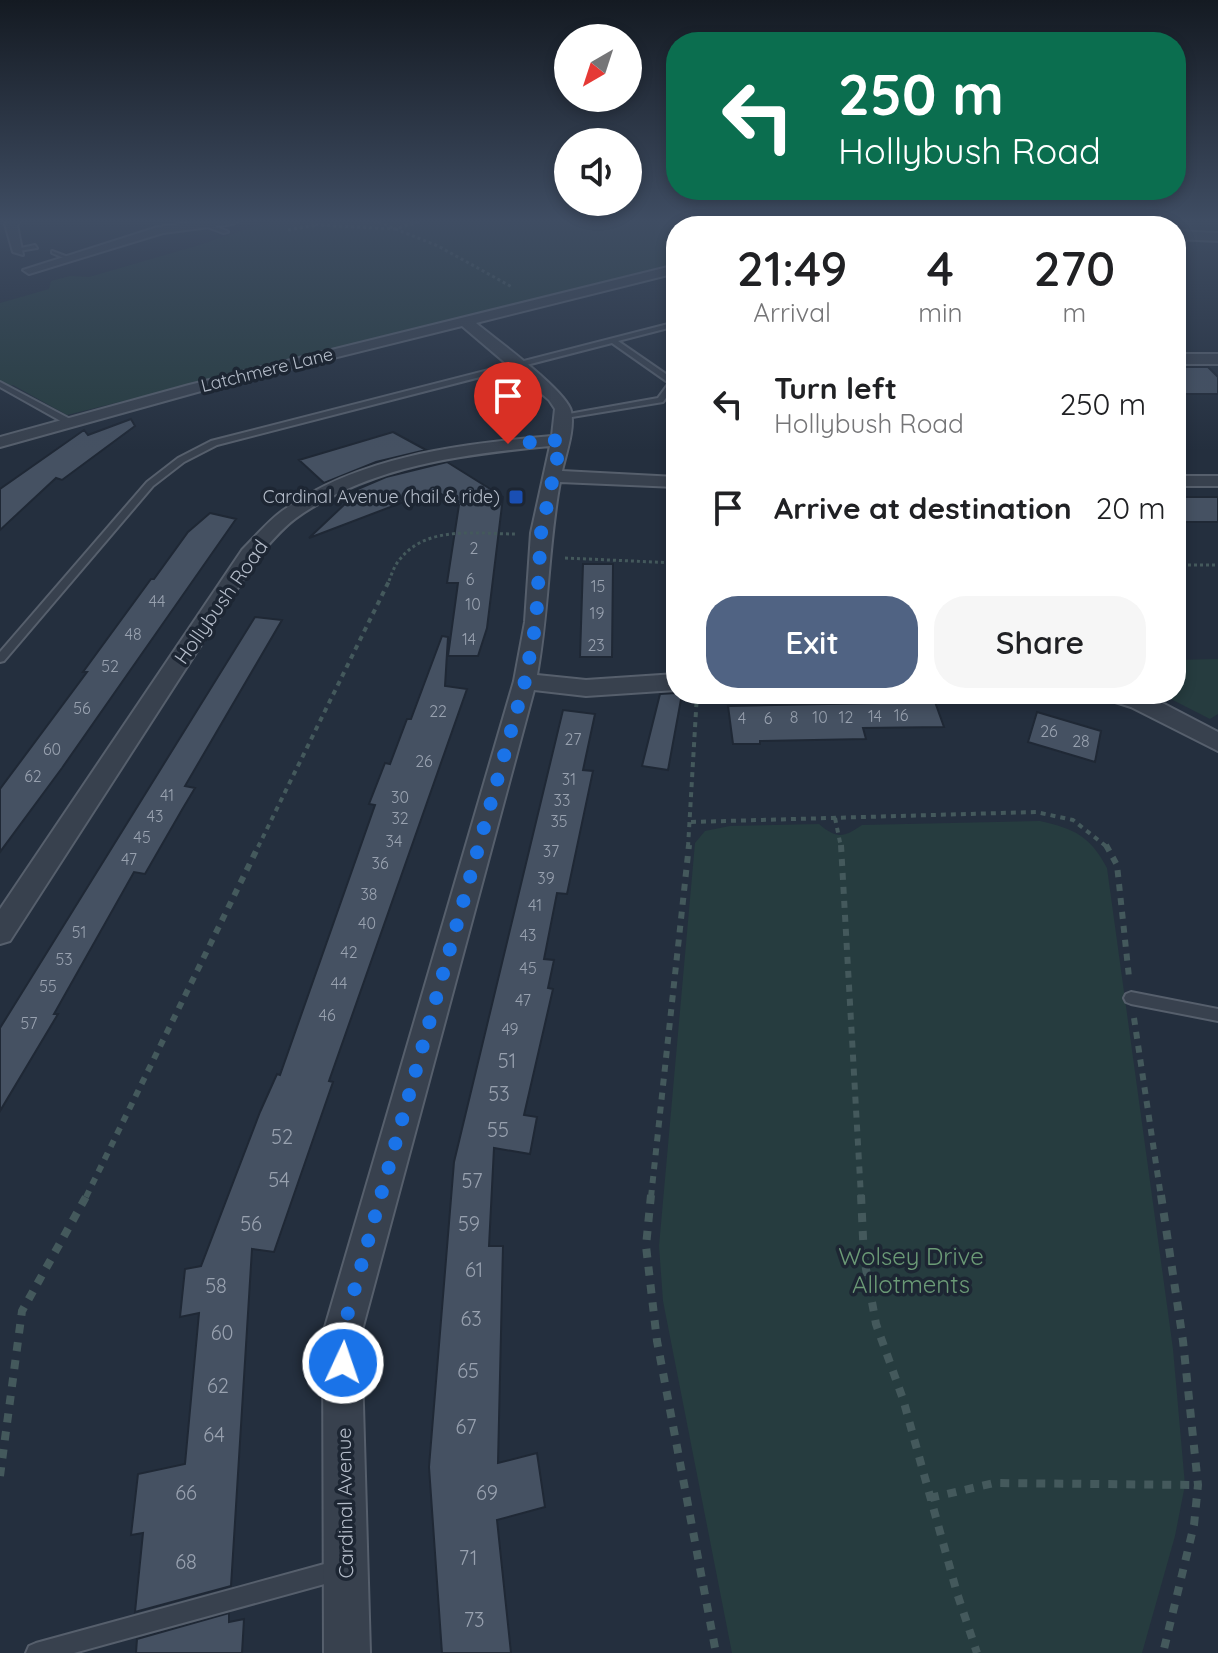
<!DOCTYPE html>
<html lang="en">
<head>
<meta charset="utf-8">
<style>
  body { margin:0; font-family:Quicksand,sans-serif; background:#f6f6f6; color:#202124; height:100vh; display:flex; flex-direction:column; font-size:30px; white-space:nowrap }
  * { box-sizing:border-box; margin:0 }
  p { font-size:26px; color:#757577 }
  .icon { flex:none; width:44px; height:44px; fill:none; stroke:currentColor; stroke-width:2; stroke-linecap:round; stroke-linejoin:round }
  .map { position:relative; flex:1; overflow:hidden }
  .panel { position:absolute; left:666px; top:216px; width:520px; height:488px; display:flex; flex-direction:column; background:#fff; border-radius:32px; box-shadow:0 4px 12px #0003 }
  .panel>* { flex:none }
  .guide { position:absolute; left:666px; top:32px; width:520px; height:168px; border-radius:32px; box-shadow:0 4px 12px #0003; background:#0b6e4f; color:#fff; overflow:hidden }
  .needle { width:52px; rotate:219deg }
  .controls { position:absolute; left:554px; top:24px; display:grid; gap:16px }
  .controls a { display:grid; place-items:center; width:88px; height:88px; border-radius:50%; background:#fff; box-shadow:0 4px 12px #0003; font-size:40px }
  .pin { position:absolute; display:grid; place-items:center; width:68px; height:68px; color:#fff; margin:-82px -34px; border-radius:50% 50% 50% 0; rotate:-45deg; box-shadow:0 0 8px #0007 }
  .pin .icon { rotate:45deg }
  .me { position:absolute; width:88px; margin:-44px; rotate:3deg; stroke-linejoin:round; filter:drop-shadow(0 0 6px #0008) }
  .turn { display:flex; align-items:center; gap:28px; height:168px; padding:0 40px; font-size:36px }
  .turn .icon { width:104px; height:104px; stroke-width:2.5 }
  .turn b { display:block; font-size:56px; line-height:68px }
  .eta { display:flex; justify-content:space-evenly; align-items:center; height:136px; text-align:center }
  .eta b { font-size:48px; font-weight:600; line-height:56px }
  .button { display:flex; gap:16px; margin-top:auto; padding:16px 40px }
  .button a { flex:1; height:92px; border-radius:32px; background:#506383; color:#fff; font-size:32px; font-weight:600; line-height:92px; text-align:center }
  .button a+a { background:#f6f6f6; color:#202124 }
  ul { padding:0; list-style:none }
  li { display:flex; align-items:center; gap:24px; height:104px; padding:0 40px }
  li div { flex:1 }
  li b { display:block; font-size:30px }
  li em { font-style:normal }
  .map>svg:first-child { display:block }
  .green { fill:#263c3f }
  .building { fill:#455162; stroke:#1f2835; stroke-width:2 }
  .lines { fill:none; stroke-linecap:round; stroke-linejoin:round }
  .lane-casing { stroke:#565f6c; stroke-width:4 }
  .street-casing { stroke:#565f6c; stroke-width:4 }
  .path-far3 { stroke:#44595c; stroke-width:3; stroke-dasharray:3 3; stroke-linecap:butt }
  .path-far2 { stroke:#44595c; stroke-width:4; stroke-dasharray:5 5; stroke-linecap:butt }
  .path-far1 { stroke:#44595c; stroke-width:6; stroke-dasharray:7 7; stroke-linecap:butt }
  .path { stroke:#44595c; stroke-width:8; stroke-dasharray:9 9; stroke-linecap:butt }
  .lane { fill:#38414e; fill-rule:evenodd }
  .street { fill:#38414e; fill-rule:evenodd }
  .route { stroke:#1a73e8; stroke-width:14; stroke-dasharray:0 25.2 }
  .transit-dot { fill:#1a4fb4; stroke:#1d2633; stroke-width:3 }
  .labels { text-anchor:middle; stroke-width:7; stroke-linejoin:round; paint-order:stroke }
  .number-label { font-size:16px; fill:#98a1af }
  .far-street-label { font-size:18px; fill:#b4bcc9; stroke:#1d2633 }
  .far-poi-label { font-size:18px; fill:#b4bcc9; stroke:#1d2633; text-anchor:end }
  .street-label { font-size:20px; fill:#b4bcc9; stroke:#1d2633 }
  .near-number-label { font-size:20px; fill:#98a1af }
  .near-park-label { font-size:24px; fill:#6b9a76; stroke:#1d2633 }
</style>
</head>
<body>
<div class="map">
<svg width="1218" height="1653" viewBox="0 0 1218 1653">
  <rect width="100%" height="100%" fill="#242f3e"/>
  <path class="green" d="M274,220H808L813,226H676V264L67,415L13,385L4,388L0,385V303L49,289L51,281L70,276L89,277L196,246Z
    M1218,659V714L1210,719L1161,694H1176V660Z
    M1040,821C1075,829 1090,836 1107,868L1173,1349L1185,1485L1175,1536L1142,1653H732L663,1301L659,1246L695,843L705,831L730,826L819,824C837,839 843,838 862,825Z"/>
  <path class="building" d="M1176,367H1208L1218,377V394H1176Z
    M131,419L135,426L62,480L56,478L0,530V489L84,430L88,435Z
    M393,432L426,450L376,462L324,483L299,460Z
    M447,462L503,497L487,628L478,656H448L458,583H447L459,505L435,490L309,538L346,503L339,497L386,477Z
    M1176,497H1218V522H1176Z
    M210,513L236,519L62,768L0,852V789L87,672H83L151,579H154L188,532Z
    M583,564H613L612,657H580Z
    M255,617L282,620L185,786L195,788L183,808L145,874L134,872L54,1014H58L0,1111V1028Z
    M442,636L448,637L445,686L467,689L329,1081L333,1082L274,1252L252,1249L231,1586L135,1612L143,1533L131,1535L138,1474L185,1464L199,1313L180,1317L185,1269L201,1266L260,1112L277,1074L280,1075L375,805L369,804L385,763L390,764L407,719H411Z
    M676,693L682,694L668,770L642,766L660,694Z
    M935,702L944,727L863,728L866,739L760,741V744H733L728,706Z
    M563,710L595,714L583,770L593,771L567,894L557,893L544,959L554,960L548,988L553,989L524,1115L537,1117L530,1154L494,1148L489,1246H503L498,1463L537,1453L545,1507L497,1520L511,1653H442L429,1467L454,1162Z
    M1037,712L1101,731L1095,762L1028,742Z
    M229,1613V1622L244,1619L242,1653H136L137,1639Z"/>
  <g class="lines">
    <defs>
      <path id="lane" d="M204,222L227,231L228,232L223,233L202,225Z
        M35,245L37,248L19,251L16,249Z
        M52,251L71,258L66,259L52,253Z
        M676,322V326L618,341L676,381V384L663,402L560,419L559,417L563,415L658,398L669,383L612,343L217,445L184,462L153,486L4,661L0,662V652L147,482L178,458L211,441Z
        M0,382L72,420L73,422L66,424L0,387Z
        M1131,992L1218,1009V1021L1131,1004L1126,1002L1124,998L1126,994Z
        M339,1560L346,1563L349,1570L346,1577L339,1580L74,1653H26L29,1646L36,1643Z"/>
      <path id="street" d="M8,220H21L17,225L23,255L13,252L5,224Z
        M209,220H239L233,224L163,233L29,274L23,270L158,227Z
        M846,220H860L853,226H839Z
        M887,220L1006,222L1012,226L893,224Z
        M1019,220H1031V226H1019Z
        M1176,231L1218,233V241L1176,239Z
        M676,265V273L476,323C494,338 567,391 571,411C575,429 566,453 562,471L676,477V487L560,482C548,546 549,610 537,675L586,680L676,674V690L586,696L534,690L361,1334L370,1653H324L323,1334L514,681L525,622L531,533L550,446C463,454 369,466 296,518C281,529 269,544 257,558L10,941L0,944V909L242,550C255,537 267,522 282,511C359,456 460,444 552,436L555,409L549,400L462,326L201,391L0,447V437L189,385Z
        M1176,354H1218V364H1176Z
        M1176,476H1218V486H1176Z
        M1106,694L1147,695L1218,732V751L1131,707L1109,700Z"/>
    </defs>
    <use href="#lane" class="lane-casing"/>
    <use href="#street" class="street-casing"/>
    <path class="path-far3" d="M311,220L317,225L395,229L424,220
      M373,220L438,246L512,287
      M288,230L317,225
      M565,558L676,563
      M1176,565H1218
      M389,581C392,573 395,564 401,558C428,525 478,534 516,534"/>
    <path class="path-far2" d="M835,818L841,847
      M691,822L1036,812L1073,820L1107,847
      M258,847L390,579
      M688,847L697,694"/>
    <path class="path-far1" d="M841,845L861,1197
      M1106,845L1117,865L1129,977
      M1134,1018L1161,1197
      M86,1197L259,845
      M651,1197L689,845"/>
    <path class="path" d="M651,1195L646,1246L657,1341L716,1653
      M861,1195L864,1258L876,1324L903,1399L957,1593L977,1653
      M1161,1195L1183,1341L1198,1485L1194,1525L1163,1653
      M0,1476L22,1311L87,1195
      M930,1498L994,1483L1198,1485"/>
    <use href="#lane" class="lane"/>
    <use href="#street" class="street"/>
  </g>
  <linearGradient id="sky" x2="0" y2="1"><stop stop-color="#141a22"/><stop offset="0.49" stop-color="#3f4d63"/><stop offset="1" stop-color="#3f4d63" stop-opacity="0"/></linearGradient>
  <rect width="1218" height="451" fill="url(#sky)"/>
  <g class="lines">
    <path class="route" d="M343,1363L342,1334L525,681L536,622L541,533L561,440L508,444"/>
  </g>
  <rect class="transit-dot" x="508" y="489" width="16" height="16" rx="4"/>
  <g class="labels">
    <g class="number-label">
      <text x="474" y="554">2</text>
      <text x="470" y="585">6</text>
      <text x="598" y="592">15</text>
      <text x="157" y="607">44</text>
      <text x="473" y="610">10</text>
      <text x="597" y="619">19</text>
      <text x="133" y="640">48</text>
      <text x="469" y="645">14</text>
      <text x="596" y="651">23</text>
      <text x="110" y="672">52</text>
      <text x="82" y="714">56</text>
      <text x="438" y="717">22</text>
      <text x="901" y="721">16</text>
      <text x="875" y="722">14</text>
      <text x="794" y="723">8</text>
      <text x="820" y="723">10</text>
      <text x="846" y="723">12</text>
      <text x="742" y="724">4</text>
      <text x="768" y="724">6</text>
      <text x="1049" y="737">26</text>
      <text x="573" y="745">27</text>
      <text x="1081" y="747">28</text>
      <text x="52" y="755">60</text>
      <text x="424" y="767">26</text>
      <text x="33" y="782">62</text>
      <text x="569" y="785">31</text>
      <text x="167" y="801">41</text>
      <text x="400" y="803">30</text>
      <text x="562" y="806">33</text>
      <text x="155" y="822">43</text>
      <text x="400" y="824">32</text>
      <text x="559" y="827">35</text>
      <text x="142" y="843">45</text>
      <text x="394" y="847">34</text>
      <text x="551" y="857">37</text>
      <text x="129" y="865">47</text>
      <text x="380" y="869">36</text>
      <text x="546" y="884">39</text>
      <text x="369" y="900">38</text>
      <text x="535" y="911">41</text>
      <text x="367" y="929">40</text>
      <text x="79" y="938">51</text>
      <text x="528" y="941">43</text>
      <text x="349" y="958">42</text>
      <text x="64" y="965">53</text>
      <text x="528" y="974">45</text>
      <text x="339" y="989">44</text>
      <text x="48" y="992">55</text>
      <text x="523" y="1006">47</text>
      <text x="327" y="1021">46</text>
      <text x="29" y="1029">57</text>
      <text x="510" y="1035">49</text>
    </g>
    <g class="far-street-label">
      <text transform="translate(267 370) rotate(-14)" y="6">Latchmere Lane</text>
    </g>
    <g class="far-poi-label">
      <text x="500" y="503">Cardinal Avenue (hail &amp; ride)</text>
    </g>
    <g class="street-label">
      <text transform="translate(221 602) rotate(-55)" y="7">Hollybush Road</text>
      <text transform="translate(345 1503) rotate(-91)" y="7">Cardinal Avenue</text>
    </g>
    <g class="near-number-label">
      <text x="507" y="1068">51</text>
      <text x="499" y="1101">53</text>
      <text x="498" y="1137">55</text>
      <text x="282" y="1144">52</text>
      <text x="279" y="1187">54</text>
      <text x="472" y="1188">57</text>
      <text x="251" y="1231">56</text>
      <text x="469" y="1231">59</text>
      <text x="474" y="1277">61</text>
      <text x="216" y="1293">58</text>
      <text x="471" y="1326">63</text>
      <text x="222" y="1340">60</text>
      <text x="468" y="1378">65</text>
      <text x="218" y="1393">62</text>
      <text x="466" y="1434">67</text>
      <text x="214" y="1442">64</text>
      <text x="186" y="1500">66</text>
      <text x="487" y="1500">69</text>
      <text x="468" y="1565">71</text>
      <text x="186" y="1569">68</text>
      <text x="474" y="1627">73</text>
    </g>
    <g class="near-park-label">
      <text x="911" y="1265">Wolsey Drive<tspan x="911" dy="28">Allotments</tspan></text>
    </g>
  </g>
</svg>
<div class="controls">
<a><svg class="needle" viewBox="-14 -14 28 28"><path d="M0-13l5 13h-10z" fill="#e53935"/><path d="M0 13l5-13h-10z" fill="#757577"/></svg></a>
<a><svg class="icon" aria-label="sound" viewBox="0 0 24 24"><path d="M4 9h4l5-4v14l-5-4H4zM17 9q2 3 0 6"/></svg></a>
</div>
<div class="pin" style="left:508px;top:444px;background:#d93025"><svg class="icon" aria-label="arrive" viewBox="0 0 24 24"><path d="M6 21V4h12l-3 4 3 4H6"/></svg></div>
<svg class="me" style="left:343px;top:1363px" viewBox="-20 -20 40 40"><circle r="17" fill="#1a73e8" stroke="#fff" stroke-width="3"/><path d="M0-11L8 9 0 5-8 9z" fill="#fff"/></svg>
<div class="guide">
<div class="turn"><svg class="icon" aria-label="left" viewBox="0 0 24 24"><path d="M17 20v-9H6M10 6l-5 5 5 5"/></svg><div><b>250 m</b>Hollybush Road</div></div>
</div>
<section class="panel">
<div class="eta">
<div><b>21:49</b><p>Arrival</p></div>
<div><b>4</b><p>min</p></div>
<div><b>270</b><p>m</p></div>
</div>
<ul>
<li><svg class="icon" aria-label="left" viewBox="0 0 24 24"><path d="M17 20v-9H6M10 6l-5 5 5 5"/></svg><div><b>Turn left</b><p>Hollybush Road</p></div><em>250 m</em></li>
<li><svg class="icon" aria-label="arrive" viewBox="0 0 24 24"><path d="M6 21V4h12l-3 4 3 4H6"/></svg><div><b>Arrive at destination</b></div><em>20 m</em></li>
</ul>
<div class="button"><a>Exit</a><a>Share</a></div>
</section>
</div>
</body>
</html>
